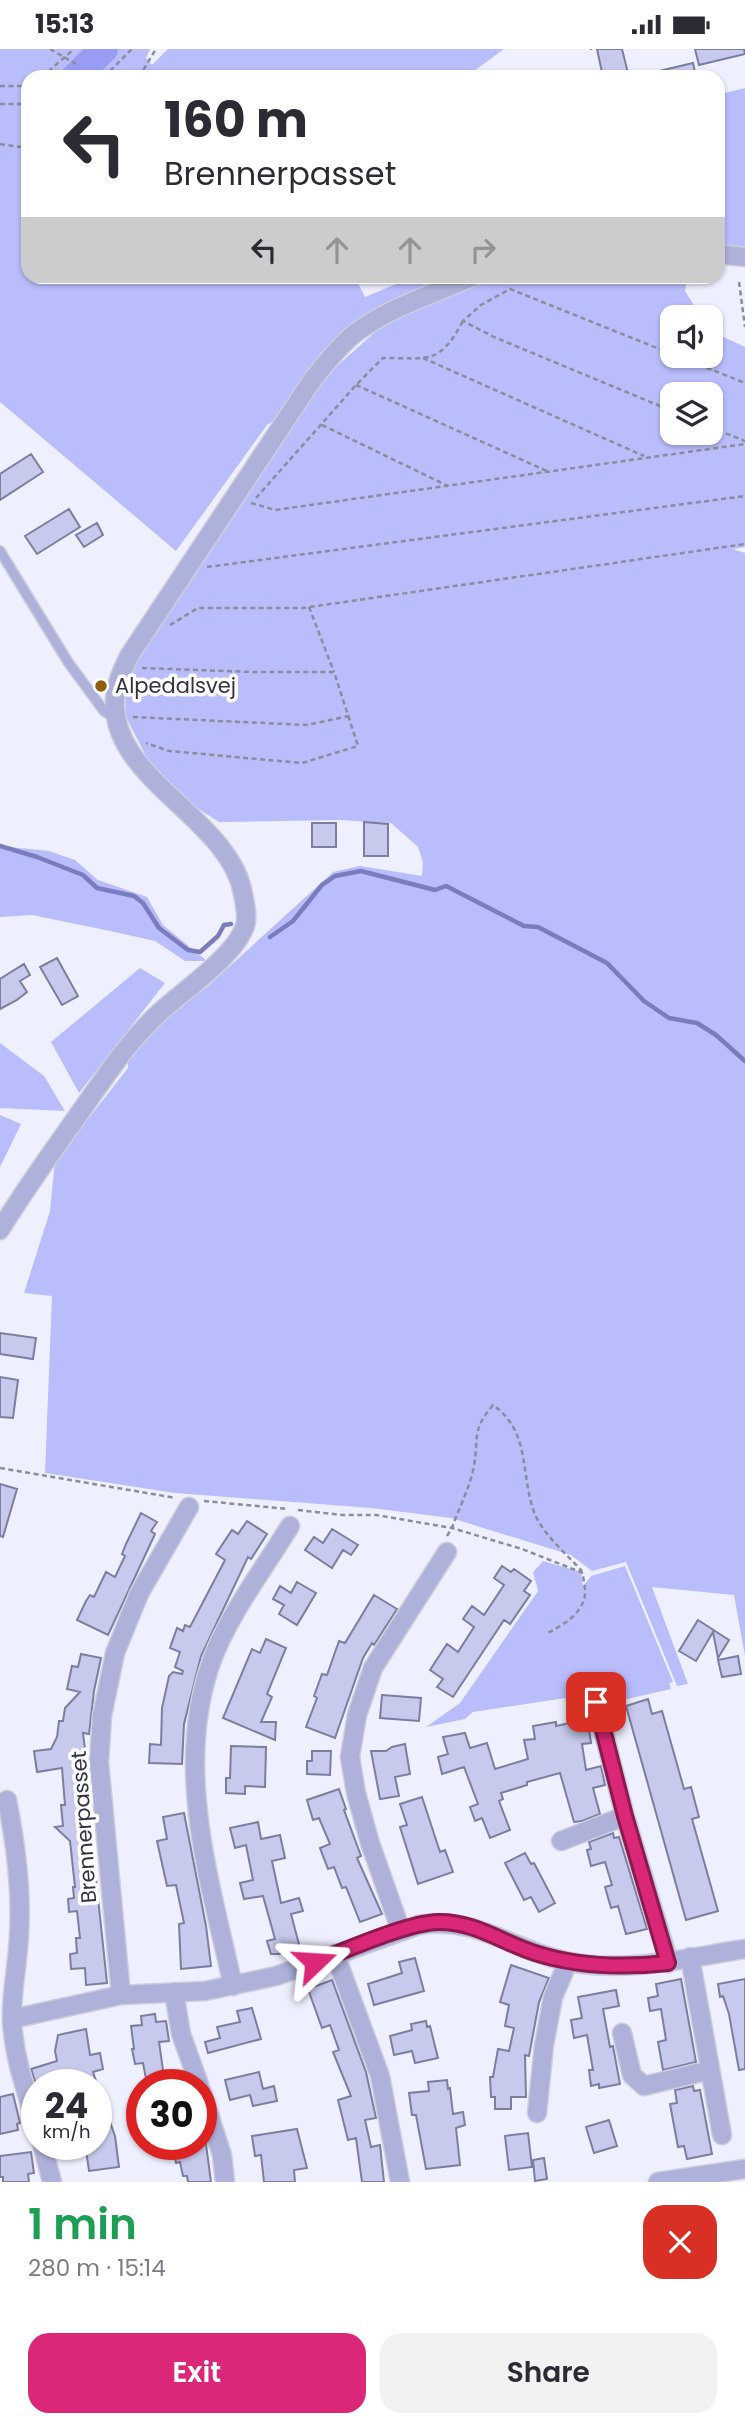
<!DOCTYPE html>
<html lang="en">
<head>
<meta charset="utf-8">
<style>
  body { margin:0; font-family:Poppins,sans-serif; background:#f2f2f3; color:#2b2b33; height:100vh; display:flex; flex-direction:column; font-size:26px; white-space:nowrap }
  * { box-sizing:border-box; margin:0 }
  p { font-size:23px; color:#7c7c81 }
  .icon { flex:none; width:38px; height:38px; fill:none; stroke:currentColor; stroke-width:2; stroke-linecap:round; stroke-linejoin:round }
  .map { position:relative; height:2133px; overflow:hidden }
  .side { display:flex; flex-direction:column; background:#fff; flex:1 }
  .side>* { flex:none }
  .banner { position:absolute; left:21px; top:21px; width:704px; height:214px; border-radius:21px; box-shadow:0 2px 5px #0004; background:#fff; color:#2b2b33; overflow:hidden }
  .fabs { position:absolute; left:660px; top:256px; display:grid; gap:14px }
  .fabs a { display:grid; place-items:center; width:63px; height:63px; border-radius:14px; background:#fff; box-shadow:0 2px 5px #0004; font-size:35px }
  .speed { position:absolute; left:21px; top:2020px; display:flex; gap:14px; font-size:35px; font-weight:700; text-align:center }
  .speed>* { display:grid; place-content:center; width:91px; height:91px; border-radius:50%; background:#fff; box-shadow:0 2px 5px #0004; line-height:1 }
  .speed small { font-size:18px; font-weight:400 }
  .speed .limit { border:10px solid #d22; background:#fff; color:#111 }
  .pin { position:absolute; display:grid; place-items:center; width:60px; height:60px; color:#fff; margin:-30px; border-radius:14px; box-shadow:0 4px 10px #0006 }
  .me { position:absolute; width:77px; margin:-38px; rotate:70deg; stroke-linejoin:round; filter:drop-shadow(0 0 5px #0008) }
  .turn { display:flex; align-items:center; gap:24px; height:147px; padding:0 28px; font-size:32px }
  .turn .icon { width:91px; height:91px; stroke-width:2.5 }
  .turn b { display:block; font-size:49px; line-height:60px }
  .lanes { display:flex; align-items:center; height:66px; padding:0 28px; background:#0003; justify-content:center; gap:35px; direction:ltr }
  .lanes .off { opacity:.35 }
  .round { display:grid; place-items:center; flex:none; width:74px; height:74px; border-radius:21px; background:#f2f2f3 }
  .summary { display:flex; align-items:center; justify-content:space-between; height:119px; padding:0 28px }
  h1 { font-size:42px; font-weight:600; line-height:52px; color:#1e9e55 }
  .primary-button { display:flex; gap:14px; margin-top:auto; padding:14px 28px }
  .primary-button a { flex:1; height:80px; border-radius:21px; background:#db2777; color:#fff; font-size:28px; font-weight:600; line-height:80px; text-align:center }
  .primary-button a+a { background:#f2f2f3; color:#2b2b33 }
  .status { display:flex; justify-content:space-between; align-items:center; height:49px; padding:0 35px; background:#fff; direction:ltr }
  .status svg { height:19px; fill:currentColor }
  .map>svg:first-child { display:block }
  .green { fill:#b9bdfc; fill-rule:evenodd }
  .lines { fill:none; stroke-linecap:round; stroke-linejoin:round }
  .stream { stroke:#7a7cbe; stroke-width:4.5 }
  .river { stroke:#999cf3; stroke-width:28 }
  .building { fill:#c7caed; stroke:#7c7e9f; stroke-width:2 }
  .lane-casing { stroke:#cdcedd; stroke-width:12 }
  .street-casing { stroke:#cdcedd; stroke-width:21 }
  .path { stroke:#8b8c9a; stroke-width:2.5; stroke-dasharray:5 3.5; stroke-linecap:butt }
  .lane { stroke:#aeb1d9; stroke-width:9 }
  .street { stroke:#aeb1d9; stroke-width:18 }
  .route-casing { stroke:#8e194d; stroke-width:18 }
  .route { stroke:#db2777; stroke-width:12 }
  .poi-dot { fill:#905d0d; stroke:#fff; stroke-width:2.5 }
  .labels { text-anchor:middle; stroke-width:7; stroke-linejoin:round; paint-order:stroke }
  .poi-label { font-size:21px; fill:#323341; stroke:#fff; text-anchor:start }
  .street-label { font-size:21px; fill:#323341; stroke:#fff }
</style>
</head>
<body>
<div class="status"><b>15:13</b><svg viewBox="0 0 49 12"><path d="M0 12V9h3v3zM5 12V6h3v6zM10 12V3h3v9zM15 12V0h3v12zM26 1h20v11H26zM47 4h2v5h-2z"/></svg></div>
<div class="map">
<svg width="745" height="2133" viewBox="0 0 745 2133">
  <rect width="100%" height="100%" fill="#eff0ff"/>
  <path class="green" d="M0,0H150L146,9L152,16L168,0H504L470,25L461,28H28V228H355L365,248L413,228H419L425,236L366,267L282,366L267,376L176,502L0,353Z
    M745,39V200L718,196V46Z
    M498,228H687L685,242L695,258L710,268H672V306H710L711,282L745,298V498L733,500L745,504V1607L734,1546L652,1538L688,1635L677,1637L626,1513L592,1522L571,1506L451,1469L371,1459L175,1444L45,1424L52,1247L24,1244L50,1162L55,1112L128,1019V1007L167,966L207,938L333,823L360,817L422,827L423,813L418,798L391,774L339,771L219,773L183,750L149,713L126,668L125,640L145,594L305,354L337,317L385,274ZM672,345H710V383H672Z
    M0,797L49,802L75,811L98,831L147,848L163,876L207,912H185L155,892L110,882L32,866L0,868Z
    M140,919L165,934L79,1044L51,993Z
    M0,994L44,1027L65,1062L0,1059Z
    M0,1066L21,1075L0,1118Z
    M543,1512L581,1523L583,1537L591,1527L625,1517L673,1633L669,1634L671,1640L614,1653L611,1642L473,1663L465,1670L426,1678L460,1654L538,1542L533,1523Z"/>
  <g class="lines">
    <path class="stream" d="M0,797L37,808L83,826L97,839L134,847L143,854L159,879L188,901L200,903L218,887L224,876L231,875
      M270,888L293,872L322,836L335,827L361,822L435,841L446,837L524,877L538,878L607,914L644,952L669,969L697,974L716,986L745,1012"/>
    <path class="river" d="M75,28L104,0"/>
  </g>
  <path class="building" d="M597,0H622L629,28H603Z
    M695,0H744L745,5L699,16Z
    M693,14L696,28H656L655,23Z
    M31,405L43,423L0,451V425Z
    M69,460L80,478L37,505L25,487Z
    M97,474L103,486L84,498L76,486Z
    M364,773L388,775V807H364Z
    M312,774H336V798H312Z
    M57,909L78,947L62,956L40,918Z
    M24,915L30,926L20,932L27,943L17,951L0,960V930Z
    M0,1284L36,1289L33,1310L0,1305Z
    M0,1328L18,1331L13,1369L0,1368Z
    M0,1435L17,1440L3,1488L0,1487Z
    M141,1464L157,1473L151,1482L155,1485L108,1586L77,1571L86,1552L90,1546L94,1548L106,1523L115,1528L125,1507L122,1505L126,1495Z
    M247,1472L267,1485L251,1510L248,1508L201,1607L184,1675L182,1715L149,1714L150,1695L161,1696L162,1659L169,1627L173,1623L182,1625L183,1622L175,1618L180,1603L170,1599L177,1579L183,1582L185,1576L190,1578L225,1511L216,1505L232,1481L238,1485Z
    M332,1480L358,1496L351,1506L343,1501L332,1519L305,1501L314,1488L323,1494Z
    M502,1517L511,1523L514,1520L531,1532L524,1542L530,1546L510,1575L504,1571L453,1648L437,1638L443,1630L430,1621L447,1595L458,1603L474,1578L463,1570L472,1557L484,1566L504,1536L494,1529Z
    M297,1533L316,1544L297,1576L279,1565L284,1556L273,1550L280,1537L291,1544Z
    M374,1546L397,1560L374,1596L372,1594L363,1609L335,1689L306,1678L317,1649L314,1647L322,1625L327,1626L339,1592L345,1594Z
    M698,1571L729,1591L718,1609L713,1583L696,1612L679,1602Z
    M266,1590L286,1599L267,1645L272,1648L261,1673H276L275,1691L223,1669L252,1600L260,1604Z
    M81,1605L101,1609L94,1642L89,1685L83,1684L87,1716H84L107,1934L86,1936L85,1919L71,1920L70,1905L77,1904L76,1889H80L77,1862L69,1863L68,1850L74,1849L73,1838H75L70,1792L55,1778L63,1777L61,1756H65L62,1719L37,1723L34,1702L51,1700L57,1688L59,1672H63L65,1659L80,1643L67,1640L72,1617L78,1618Z
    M738,1607L741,1625L722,1628L718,1611Z
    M382,1646L421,1649L419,1672L380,1669Z
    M648,1650L652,1665L662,1662L684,1740L691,1738L699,1768L692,1770L718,1862L686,1871L626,1657Z
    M579,1672L581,1682L589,1680L591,1694L582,1695L586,1721L601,1717L605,1736L593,1739L600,1765L582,1772L574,1773L560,1724L527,1733V1736L501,1744L503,1750L499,1752L510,1781L490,1789L482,1769L475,1772L470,1758L478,1755L464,1718L442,1725L438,1708L448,1705L443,1688L465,1684L470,1699L487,1694L495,1720L528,1710L524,1691L535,1690L533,1677L556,1673V1677Z
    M405,1695L410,1725L395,1728L399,1747L380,1750L371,1702H386L392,1698Z
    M231,1697L266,1698L265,1738L245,1737V1745L226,1744V1729H230Z
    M312,1702H331L330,1726L307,1725V1712H312Z
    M339,1740L346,1760L344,1761L361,1807L357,1809L382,1865L360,1873L346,1838L342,1839L334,1818L328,1820L320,1799L330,1795L319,1769L313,1771L307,1751Z
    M422,1748L440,1803L445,1801L453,1823L418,1835L400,1778L407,1776L400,1755Z
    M184,1764L206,1877L211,1917L181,1920L179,1875L184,1874L176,1836L167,1837L157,1792L167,1790L163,1768Z
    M258,1773L261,1790L280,1786L285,1809L272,1812L281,1854L299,1849L303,1862L291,1865L300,1899L279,1905H271L267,1892L275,1890L263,1847L244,1850L240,1834L253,1831L246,1796L235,1799L230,1779Z
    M613,1784L614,1789L619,1788L647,1880L626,1885L618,1857L611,1859L605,1838L612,1836L605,1813L591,1817L587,1801L591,1800L589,1793Z
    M525,1804L531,1815L534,1814L555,1854L539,1863L531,1848L524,1851L505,1814Z
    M415,1909L424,1942L374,1956L368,1935L402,1924L399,1913Z
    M511,1916L549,1929L539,1953L529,2007L525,2006L526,2048H511V2060H495V2048H491L490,2028H493L498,2000L509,2002L514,1979L505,1977L509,1956L500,1953Z
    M681,1930L696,2013L663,2021L658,1993L666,1991L661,1960L650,1962L648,1949L658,1947L656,1935Z
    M745,1930V2020L739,2021L729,1965L723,1947L720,1948L718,1935Z
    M332,1931L366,2023L376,2069L365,2071L371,2098L380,2096L384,2133H362L356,2089L348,2091L338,2051L351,2047L333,2003L339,2001L330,1976L322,1979L308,1940Z
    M616,1941L619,1957L603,1960L610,1998L613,1997L620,2035L599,2039V2035L591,2037L589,2021H593L587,1986L574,1989L571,1971L582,1969L578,1948Z
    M252,1959L261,1990L208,2004L205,1993L220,1989L217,1978L240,1973L237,1962Z
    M155,1965L156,1973L166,1972L169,1992L159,1993L165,2035H147L143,2014L135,2015L132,2000H134L131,1977L142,1976L141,1967Z
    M426,1972L427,1978L430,1977L438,2009L415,2014L412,2002L394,2006L390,1987L412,1981L411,1975Z
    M86,1980L90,2006L100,2004L103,2020L93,2023L97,2035H36L31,2020L57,2012L55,2002L58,1986Z
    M259,2023L263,2040L274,2037L277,2052L253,2057L250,2046L230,2051L225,2031Z
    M447,2031L448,2040L450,2039L453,2065L463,2063L465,2076L456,2079L460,2116L426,2120L416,2066H412L409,2044L429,2042L428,2033Z
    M693,2037L694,2042L700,2041L712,2105L687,2110L684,2097L678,2098L670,2055L677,2054L675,2041Z
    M98,2040L115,2087L119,2118L89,2122L86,2101L96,2099Z
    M13,2045L20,2074L17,2075L18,2081L0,2085V2048Z
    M609,2071L617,2097L594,2104L586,2078Z
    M297,2080L307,2119L294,2121L295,2133H264L261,2106L255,2107L252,2087Z
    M528,2084L532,2118L509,2121L505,2087Z
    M172,2095H206L211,2133H188L187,2127H183L180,2113L176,2114Z
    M31,2103L34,2124L28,2125L29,2133H3V2128H0V2107Z
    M544,2109L547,2130L535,2132L533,2111Z"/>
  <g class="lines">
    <defs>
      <path id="lane" d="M0,502L68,613L104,662L116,669"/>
      <path id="street" d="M718,205L745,208
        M0,1181C25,1140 53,1102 81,1062C105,1028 128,992 160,963C183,942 235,907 245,877C248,868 245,855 243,845C230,767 101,727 116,642C118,629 124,618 129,607L313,330C325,315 338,298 354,285C388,259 433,245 472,228
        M596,1653L625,1767L669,1914
        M7,1751C16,1796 22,1840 19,1886C18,1914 11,1944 12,1972C14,2009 26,2042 37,2077
        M561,1792L625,1767
        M401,1882L370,1794L356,1744L350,1708L357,1666L373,1619L447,1503
        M335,1905L380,2027L400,2133
        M690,1908L722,2086
        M233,1937C210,1831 173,1718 212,1611C228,1567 265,1518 290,1477
        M174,1943L181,1985L199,2035
        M121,1946L99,1713L102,1667L115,1604L139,1545L189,1458
        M12,1970L121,1946L205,1942L276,1927L419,1876C479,1867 513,1902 569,1913C629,1924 686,1909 745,1900
        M622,1984L632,2026L644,2037L710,2021
        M201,2041L222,2106L225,2133
        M537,2064L544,1996L553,1948L568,1913
        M42,2095L52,2133
        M658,2133L745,2120"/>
    </defs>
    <use href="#lane" class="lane-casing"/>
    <use href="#street" class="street-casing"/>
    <path class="path" d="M50,0L76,15
      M591,0V1
      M42,28L74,0
      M104,28L132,0
      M139,28L156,0
      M0,37H28
      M0,55H28
      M0,95L28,99
      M739,233L745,278
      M672,305L510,240L481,256L463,272L494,288L672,362
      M675,306L745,334
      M423,309L644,407
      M356,336L547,422
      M322,376L448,437
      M710,378L745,392
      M256,449L356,336L383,309C430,309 439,316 463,272
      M251,454L275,461L745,395
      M207,518L745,447
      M309,558L334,623
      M170,576L198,559H303L745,495
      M142,619L253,623H334L358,697L302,714L169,702L146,694
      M133,668L307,676L349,667
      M0,1419L176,1449
      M204,1452L288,1460
      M298,1461L342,1466H376L452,1479L522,1500L583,1524C583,1531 586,1540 585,1546C582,1566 561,1577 546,1585
      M447,1487L452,1479C459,1459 470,1438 474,1417C479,1388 471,1382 493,1356C531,1383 520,1424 534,1463C541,1483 568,1507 582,1522"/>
    <use href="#lane" class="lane"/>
    <use href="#street" class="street"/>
  </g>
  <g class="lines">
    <defs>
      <path id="route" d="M315,1913C347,1901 406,1874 438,1873C474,1872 503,1894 535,1904C579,1918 623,1919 668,1914L625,1767L596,1653"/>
    </defs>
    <use href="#route" class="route-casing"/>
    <use href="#route" class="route"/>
  </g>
  <circle class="poi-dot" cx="101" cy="637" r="7"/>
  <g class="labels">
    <g class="poi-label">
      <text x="115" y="644">Alpedalsvej</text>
    </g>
    <g class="street-label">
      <text transform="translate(84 1778) rotate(-94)" y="7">Brennerpasset</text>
    </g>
  </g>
</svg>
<div class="fabs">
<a><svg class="icon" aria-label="sound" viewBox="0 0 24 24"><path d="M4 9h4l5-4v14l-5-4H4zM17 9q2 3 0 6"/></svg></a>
<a><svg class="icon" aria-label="layers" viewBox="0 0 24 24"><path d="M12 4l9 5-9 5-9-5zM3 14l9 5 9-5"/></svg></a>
</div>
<div class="speed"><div>24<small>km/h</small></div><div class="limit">30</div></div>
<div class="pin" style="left:596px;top:1653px;background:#d93025"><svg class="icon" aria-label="arrive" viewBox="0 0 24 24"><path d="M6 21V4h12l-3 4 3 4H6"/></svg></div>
<svg class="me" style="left:315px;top:1913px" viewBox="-20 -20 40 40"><path d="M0-17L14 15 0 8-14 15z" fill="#db2777" stroke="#fff" stroke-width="4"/></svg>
<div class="banner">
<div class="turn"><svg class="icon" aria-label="left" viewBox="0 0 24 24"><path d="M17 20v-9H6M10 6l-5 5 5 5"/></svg><div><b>160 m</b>Brennerpasset</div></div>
<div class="lanes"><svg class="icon" aria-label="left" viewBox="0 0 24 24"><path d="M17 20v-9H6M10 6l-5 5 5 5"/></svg><svg class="icon off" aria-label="ahead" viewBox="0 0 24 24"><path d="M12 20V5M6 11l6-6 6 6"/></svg><svg class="icon off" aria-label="ahead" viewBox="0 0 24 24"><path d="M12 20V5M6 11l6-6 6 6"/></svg><svg class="icon off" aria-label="right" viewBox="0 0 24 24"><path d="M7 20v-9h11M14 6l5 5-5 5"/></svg></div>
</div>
</div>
<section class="side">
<div class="summary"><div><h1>1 min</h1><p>280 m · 15:14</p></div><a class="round" style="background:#d93025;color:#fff"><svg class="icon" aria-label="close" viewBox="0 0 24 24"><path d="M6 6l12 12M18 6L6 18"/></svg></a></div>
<div class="primary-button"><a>Exit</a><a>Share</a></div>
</section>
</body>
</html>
